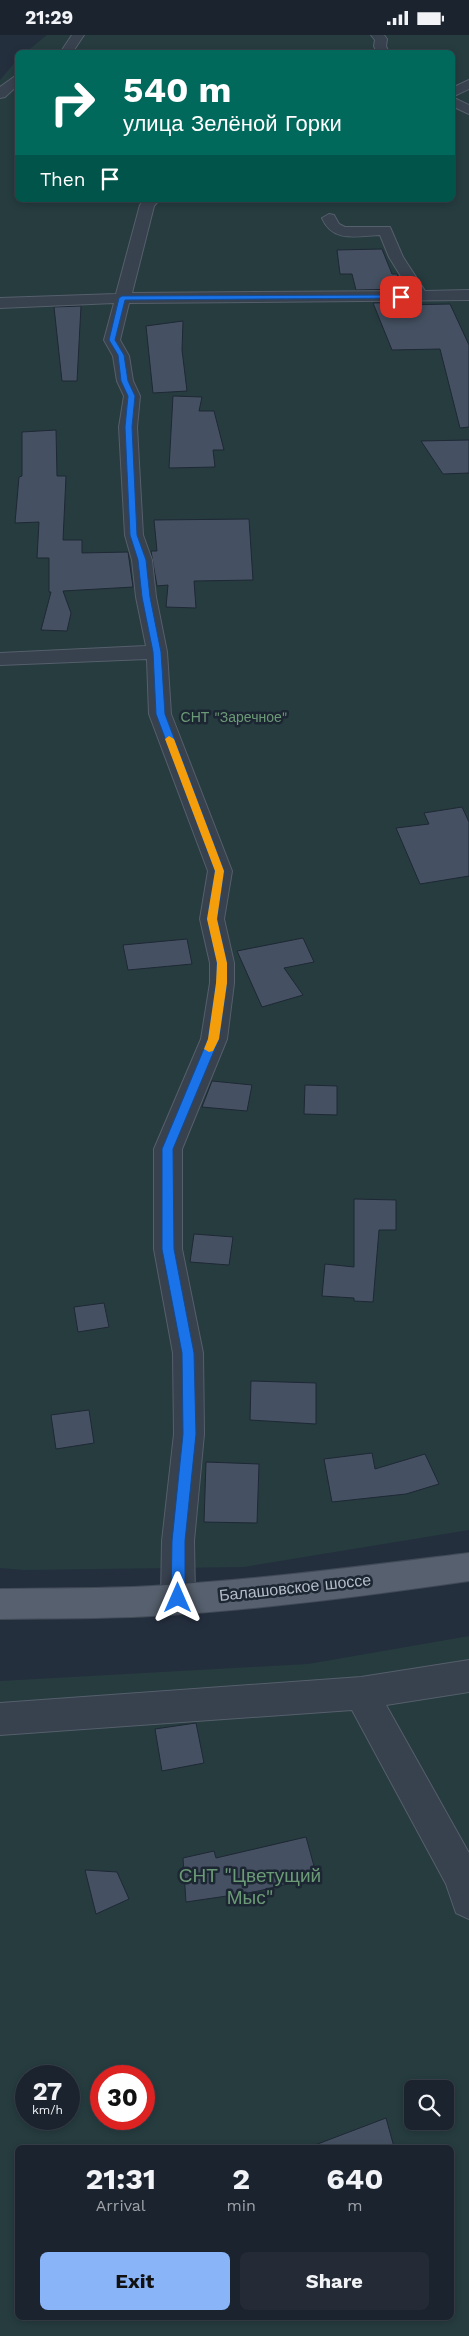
<!DOCTYPE html>
<html lang="en">
<head>
<meta charset="utf-8">
<style>
  body { margin:0; font-family:"Work Sans",sans-serif; background:#242b36; color:#f1f3f6; height:100vh; display:flex; flex-direction:column; font-size:19px; white-space:nowrap }
  * { box-sizing:border-box; margin:0 }
  p { font-size:16px; color:#a0a4aa }
  .icon { flex:none; width:28px; height:28px; fill:none; stroke:currentColor; stroke-width:2; stroke-linecap:round; stroke-linejoin:round }
  .map { position:relative; flex:1; overflow:hidden }
  .details { position:absolute; left:15px; top:2110px; width:439px; height:175px; display:flex; flex-direction:column; background:#1b232e; border-radius:8px; box-shadow:0 2px 8px #0003,0 0 0 1px #39404a }
  .details>* { flex:none }
  .banner { position:absolute; left:15px; top:15px; width:440px; height:152px; border-radius:8px; box-shadow:0 2px 8px #0003,0 0 0 1px #39404a; background:#00695c; color:#fff; overflow:hidden }
  .buttons { position:absolute; left:404px; top:2045px; display:grid; gap:10px }
  .buttons a { display:grid; place-items:center; width:50px; height:50px; border-radius:8px; background:#1b232e; box-shadow:0 2px 8px #0003,0 0 0 1px #39404a; font-size:25px }
  .speed { position:absolute; left:15px; top:2030px; display:flex; gap:10px; font-size:25px; font-weight:700; text-align:center }
  .speed>* { display:grid; place-content:center; width:65px; height:65px; border-radius:50%; background:#1b232e; box-shadow:0 2px 8px #0003,0 0 0 1px #39404a; line-height:1 }
  .speed small { font-size:12px; font-weight:400 }
  .speed .limit { border:8px solid #d22; background:#fff; color:#111 }
  .pin { position:absolute; display:grid; place-items:center; width:42px; height:42px; color:#fff; margin:-21px; border-radius:10px; box-shadow:0 2px 8px #0006 }
  .me { position:absolute; width:55px; margin:-28px; rotate:0deg; stroke-linejoin:round; filter:drop-shadow(0 0 4px #0008) }
  .turn { display:flex; align-items:center; gap:18px; height:105px; padding:0 25px; font-size:22px }
  .turn .icon { width:65px; height:65px; stroke-width:2.5 }
  .turn b { display:block; font-size:35px; line-height:42px }
  .then { display:flex; align-items:center; height:48px; padding:0 25px; background:#0003; gap:10px; font-size:19px }
  .eta { display:flex; justify-content:space-evenly; align-items:center; height:85px; text-align:center }
  .eta b { font-size:30px; font-weight:700; line-height:35px }
  .button { display:flex; gap:10px; margin-top:auto; padding:10px 25px }
  .button a { flex:1; height:58px; border-radius:8px; background:#8ab4f8; color:#111; font-size:20px; font-weight:700; line-height:58px; text-align:center }
  .button a+a { background:#242b36; color:#f1f3f6 }
  .status { display:flex; justify-content:space-between; align-items:center; height:35px; padding:0 25px; background:#1b232e; direction:ltr }
  .status svg { height:14px; fill:currentColor }
  .map>svg:first-child { display:block }
  .green { fill:#263c3f; fill-rule:evenodd }
  .building { fill:#455162; stroke:#1f2835 }
  .lines { fill:none; stroke-linecap:round; stroke-linejoin:round }
  .minor-casing { stroke:#565f6c; stroke-width:2 }
  .primary-casing { stroke:#414a57; stroke-width:2 }
  .minor { fill:#38414e; fill-rule:evenodd }
  .primary { fill:#56606e; fill-rule:evenodd }
  .route { fill:#1a73e8; stroke:#114b97 }
  .slow { fill:#f59e0b }
  .labels { text-anchor:middle; stroke-width:5; stroke-linejoin:round; paint-order:stroke }
  .far-park-label { font-size:14px; fill:#6b9a76; stroke:#1d2633 }
  .street-label { font-size:16px; fill:#b4bcc9; stroke:#1d2633 }
  .near-park-label { font-size:19px; fill:#6b9a76; stroke:#1d2633 }
</style>
</head>
<body>
<div class="status"><b>21:29</b><svg viewBox="0 0 49 12"><path d="M0 12V9h3v3zM5 12V6h3v6zM10 12V3h3v9zM15 12V0h3v12zM26 1h20v11H26zM47 4h2v5h-2z"/></svg></div>
<div class="map">
<svg width="469" height="2301" viewBox="0 0 469 2301">
  <rect width="100%" height="100%" fill="#242f3e"/>
  <path class="green" d="M47,0H469V1495L244,1532L24,1535L0,1533V45L17,25L18,165H452V18L26,17Z
    M469,1601V2301H0V1646L308,1629ZM26,2041H69V2084H26ZM101,2041H144V2084H101ZM412,2054H445V2086H412ZM18,2112H451V2282H18Z"/>
  <path class="building" d="M382,214L392,239H397L401,254L356,255L352,239H340L337,215Z
    M405,267L406,270L450,269L469,310V392L460,393L440,314L392,315L373,268Z
    M81,271L77,346H62L54,272Z
    M183,286L182,315L187,356L153,358L146,291Z
    M173,361L202,362L199,376H214L224,415H213L215,432L169,433Z
    M56,395L57,441H66L63,505H82V518L128,517L133,552L63,556L71,578L67,596L41,595L51,557H49V523H37L39,487L15,488L19,442L22,441V397Z
    M469,405V438L443,439L421,406Z
    M249,484L253,545L194,546L196,573L166,572L168,550L157,551L151,516H157L154,485Z
    M462,772L469,787V841L420,849L396,793L429,789L424,778Z
    M303,903L314,927L284,933L303,960L262,972L237,916Z
    M187,904L192,929L128,935L123,910Z
    M212,1046L252,1050L247,1076L202,1072Z
    M305,1050L337,1051V1080L304,1079Z
    M354,1164L396,1165V1195H379L373,1267L354,1266V1263L322,1261L325,1229L354,1232Z
    M194,1199L233,1202L229,1230L190,1227Z
    M104,1268L109,1292L78,1297L74,1272Z
    M251,1346L316,1348V1389L250,1385Z
    M89,1375L94,1408L56,1414L51,1380Z
    M372,1418L375,1434L425,1419L439,1449L406,1459L332,1467L324,1424Z
    M206,1427L259,1429L257,1488L204,1487Z
    M196,1688L204,1728L162,1736L155,1694Z
    M306,1802L317,1842L254,1857L186,1867L183,1823L214,1816L216,1823Z
    M85,1835L117,1837L129,1864L96,1879Z
    M386,2083L394,2112H316L315,2110Z"/>
  <g class="lines">
    <defs>
      <path id="minor" d="M72,0H84L72,18H60Z
        M371,0H384L387,4L386,11L389,18H377L374,11L375,5Z
        M18,39V50L5,62L0,63V52Z
        M469,45V54L452,62V53Z
        M452,62L469,70V79L452,71Z
        M144,165H159L154,171L132,258L410,256L389,222L380,200C356,201 333,208 322,183L329,179L334,180L339,189L345,192H390L403,222L425,256L469,255V265L129,268L120,305L129,321L133,346L140,361L137,392L143,500L152,525L156,562L167,617L171,679L232,836L224,884L234,928V948L227,1004L182,1114V1214L203,1318L204,1399L194,1506L195,1563L190,1573L178,1578L166,1573L161,1563L162,1506L174,1399L173,1318L154,1214V1114L201,1004L210,948V928L200,884L208,836L149,679L147,624L0,630V618L146,611L136,562L132,525L125,500L119,392L124,361L117,346L113,321L104,305L114,268L0,273V263L116,259L140,170Z
        M469,1625V1657L386,1670L469,1818V1884L456,1878L446,1849L352,1675L0,1700V1668L361,1642Z"/>
      <path id="primary" d="M469,1518V1546C364,1561 258,1575 152,1581C101,1584 51,1583 0,1584V1554C51,1553 101,1554 152,1551C258,1545 364,1531 469,1518Z"/>
    </defs>
    <use href="#minor" class="minor-casing"/>
    <use href="#primary" class="primary-casing"/>
    <use href="#minor" class="minor"/>
    <use href="#primary" class="primary"/>
  </g>
  <path class="route" d="M401,260L404,263L125,265L115,305L124,320L128,346L135,361L132,392L137,500L146,525L150,562L161,617L165,679L224,836L217,884L227,928V948L219,1004L173,1114L174,1214L194,1318L196,1399L185,1506V1563L183,1568L178,1569L173,1568L171,1563L172,1506L183,1399L182,1318L162,1214V1114L208,1004L216,948L217,928L207,884L215,836L156,679L153,617L142,562L138,525L130,500L125,392L128,361L121,346L118,320L109,305L119,263L122,261Z"/>
  <path class="slow" d="M169,701L174,704L224,836L217,884L227,928V948L219,1004L213,1016L209,1017L204,1014L208,1004L216,948L217,928L207,884L215,836L165,704Z"/>
  <g class="labels">
    <g class="far-park-label">
      <text x="234" y="687">СНТ "Заречное"</text>
    </g>
    <g class="street-label">
      <text transform="translate(295 1552) rotate(-6)" y="6">Балашовское шоссе</text>
    </g>
    <g class="near-park-label">
      <text x="250" y="1847">СНТ "Цветущий<tspan x="250" dy="22">Мыс"</tspan></text>
    </g>
  </g>
</svg>
<div class="buttons">
<a><svg class="icon" aria-label="search" viewBox="0 0 24 24"><circle cx="10" cy="10" r="6"/><path d="M15 15l6 6"/></svg></a>
</div>
<div class="speed"><div>27<small>km/h</small></div><div class="limit">30</div></div>
<div class="pin" style="left:401px;top:262px;background:#d93025"><svg class="icon" aria-label="arrive" viewBox="0 0 24 24"><path d="M6 21V4h12l-3 4 3 4H6"/></svg></div>
<svg class="me" style="left:178px;top:1563px" viewBox="-20 -20 40 40"><path d="M0-17L14 15 0 8-14 15z" fill="#1a73e8" stroke="#fff" stroke-width="4"/></svg>
<div class="banner">
<div class="turn"><svg class="icon" aria-label="right" viewBox="0 0 24 24"><path d="M7 20v-9h11M14 6l5 5-5 5"/></svg><div><b>540 m</b>улица Зелёной Горки</div></div>
<div class="then">Then<svg class="icon" aria-label="arrive" viewBox="0 0 24 24"><path d="M6 21V4h12l-3 4 3 4H6"/></svg></div>
</div>
<section class="details">
<div class="eta">
<div><b>21:31</b><p>Arrival</p></div>
<div><b>2</b><p>min</p></div>
<div><b>640</b><p>m</p></div>
</div>
<div class="button"><a>Exit</a><a>Share</a></div>
</section>
</div>
</body>
</html>
